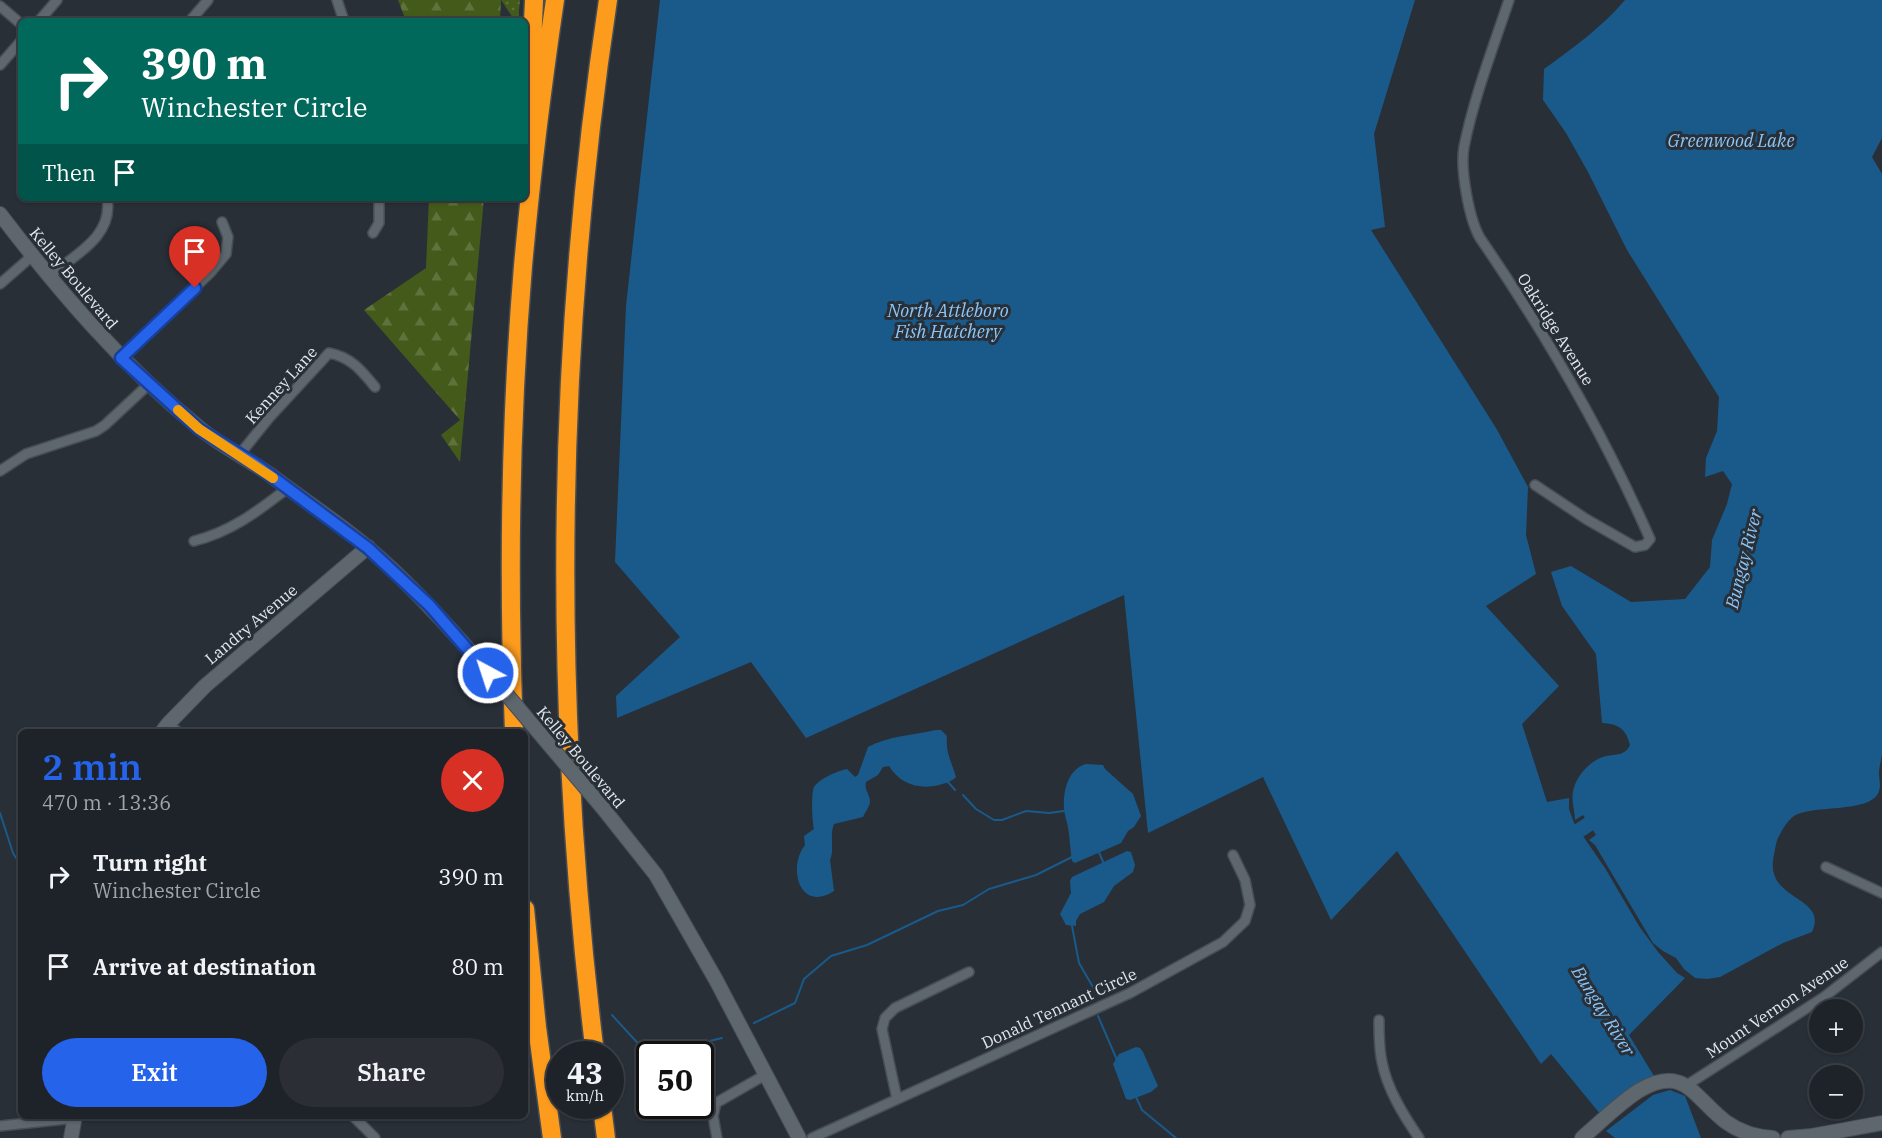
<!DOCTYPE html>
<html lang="en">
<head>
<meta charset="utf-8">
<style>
  body { margin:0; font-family:"IBM Plex Serif",serif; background:#2b2f35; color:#f1f3f6; height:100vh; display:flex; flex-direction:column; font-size:22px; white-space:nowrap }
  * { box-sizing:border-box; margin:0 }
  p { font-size:20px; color:#a1a4a8 }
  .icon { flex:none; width:33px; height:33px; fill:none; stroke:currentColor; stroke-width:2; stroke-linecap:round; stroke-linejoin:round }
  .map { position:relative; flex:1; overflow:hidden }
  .side { position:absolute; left:18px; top:729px; width:510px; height:390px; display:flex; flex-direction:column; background:#1e2329; border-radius:9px; box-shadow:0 2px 4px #0004,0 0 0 2px #3c4046 }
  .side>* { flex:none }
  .top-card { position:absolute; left:18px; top:18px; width:510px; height:183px; border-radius:9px; box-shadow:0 2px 4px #0004,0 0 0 2px #3c4046; background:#00695c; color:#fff; overflow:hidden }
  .fabs { position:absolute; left:1809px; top:999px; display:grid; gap:12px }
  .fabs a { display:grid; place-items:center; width:54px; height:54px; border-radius:50%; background:#1e2329; box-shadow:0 2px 4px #0004,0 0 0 2px #3c4046; font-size:30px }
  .speed { position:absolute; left:546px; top:1041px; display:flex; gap:12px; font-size:30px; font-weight:700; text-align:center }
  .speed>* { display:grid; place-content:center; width:78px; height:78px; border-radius:50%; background:#1e2329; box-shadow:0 2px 4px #0004,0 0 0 2px #3c4046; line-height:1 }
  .speed small { font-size:15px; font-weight:400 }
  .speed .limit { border:3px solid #111; border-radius:9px; background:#fff; color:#111 }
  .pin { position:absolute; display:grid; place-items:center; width:51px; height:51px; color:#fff; margin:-62px -26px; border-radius:50% 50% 50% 0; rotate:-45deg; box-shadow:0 0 6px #0007 }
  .pin .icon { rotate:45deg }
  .me { position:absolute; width:66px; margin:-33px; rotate:320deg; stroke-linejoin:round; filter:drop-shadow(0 0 4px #0008) }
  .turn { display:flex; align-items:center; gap:21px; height:126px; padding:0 24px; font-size:27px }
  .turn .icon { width:78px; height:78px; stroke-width:2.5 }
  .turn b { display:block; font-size:42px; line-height:51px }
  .then { display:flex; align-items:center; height:57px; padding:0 24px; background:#0003; gap:12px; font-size:22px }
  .round { display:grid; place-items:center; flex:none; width:63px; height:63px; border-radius:32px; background:#2b2f35 }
  .headline { display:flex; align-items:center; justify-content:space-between; height:102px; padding:0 24px }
  h1 { font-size:36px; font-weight:600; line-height:45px; color:#2563eb }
  .button { display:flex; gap:12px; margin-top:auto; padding:12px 24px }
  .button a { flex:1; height:69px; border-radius:36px; background:#2563eb; color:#fff; font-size:24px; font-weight:600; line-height:69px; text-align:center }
  .button a+a { background:#2b2f35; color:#f1f3f6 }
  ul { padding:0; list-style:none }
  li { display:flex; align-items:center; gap:18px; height:90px; padding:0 24px }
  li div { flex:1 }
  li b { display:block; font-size:22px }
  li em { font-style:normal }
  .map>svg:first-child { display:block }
  .grass { fill:url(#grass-dots) }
  .forest { fill:url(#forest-firs) }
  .water { fill:#1a5a8b }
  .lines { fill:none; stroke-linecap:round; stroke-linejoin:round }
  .stream { stroke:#1a5a8b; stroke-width:2 }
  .river { stroke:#1a5a8b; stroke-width:15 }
  .street-casing { stroke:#484d54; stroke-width:12 }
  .secondary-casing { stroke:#484d54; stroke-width:16 }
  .highway-casing { stroke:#484d54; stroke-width:21 }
  .street { stroke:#5e666e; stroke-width:9 }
  .secondary { stroke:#5e666e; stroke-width:14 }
  .highway { stroke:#fd9b1c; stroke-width:18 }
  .secondary-bridge-casing { stroke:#484d54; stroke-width:16; stroke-linecap:butt }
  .secondary-bridge { stroke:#5e666e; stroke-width:14 }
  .route-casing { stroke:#184099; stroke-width:15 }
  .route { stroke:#2563eb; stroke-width:10 }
  .slow { stroke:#f59e0b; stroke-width:10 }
  .labels { text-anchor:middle; stroke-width:6; stroke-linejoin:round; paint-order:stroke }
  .street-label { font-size:16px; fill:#e3e8ed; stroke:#282f37 }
  .water-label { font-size:18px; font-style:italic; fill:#8cc6f9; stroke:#282f37 }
</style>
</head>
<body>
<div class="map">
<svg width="1882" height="1138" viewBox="0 0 1882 1138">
  <defs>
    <pattern id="grass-dots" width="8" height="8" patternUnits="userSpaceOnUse" patternTransform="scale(1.5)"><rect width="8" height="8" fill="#445a1a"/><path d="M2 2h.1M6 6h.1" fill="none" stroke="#5f723c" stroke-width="1.8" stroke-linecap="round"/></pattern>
    <pattern id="forest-firs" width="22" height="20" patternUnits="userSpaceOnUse" patternTransform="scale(1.5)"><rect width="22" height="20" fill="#445a1a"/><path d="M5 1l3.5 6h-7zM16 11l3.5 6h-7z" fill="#5f723c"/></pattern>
  </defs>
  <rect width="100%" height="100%" fill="#282f37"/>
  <path class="grass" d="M501,0H520L518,21H515Z"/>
  <path class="forest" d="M398,0H501L500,21H406Z
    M429,198H484L460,462L441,435L460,420L364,310L426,268Z"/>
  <path class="water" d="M660,0H1415L1374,134L1385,227L1371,230L1496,428L1528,487L1526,535L1536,574L1486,606L1559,686L1522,724L1547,802L1569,798V809L1574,823L1605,868L1639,926L1658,952L1677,973L1685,978L1629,1035L1654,1076L1601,1115L1551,1054L1541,1064L1397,851L1331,920L1263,777L1148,833L1124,595L806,738L751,662L617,718L616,696L680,637L615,562L626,306Z
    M1625,0H1882V138L1872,157L1882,174V755C1881,761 1879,767 1879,773C1879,779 1881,786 1879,791C1872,814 1813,804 1794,816C1787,821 1782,830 1778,838C1776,842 1775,850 1774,855C1763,902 1829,895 1812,932L1783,943L1720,977L1707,979L1695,978L1684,969L1676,958L1663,951L1653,943L1595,845L1589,840L1596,835L1583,815L1575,820C1575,811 1571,801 1573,792C1575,777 1591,759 1606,756C1616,754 1625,756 1630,745C1626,729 1619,724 1602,723L1596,654L1562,606L1551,572L1571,566L1631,602L1685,599L1710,567L1712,540L1727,504L1732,484L1723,471L1705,477L1706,458L1717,431L1719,397L1627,250L1588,172L1566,133L1543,100L1544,69C1573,48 1601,28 1625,0Z
    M936,730H941L947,736C945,752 952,763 956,777C951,782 946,783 939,785C919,790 900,784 889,766L883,767L878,775L866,782C864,790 870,794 870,802C869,808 865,812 863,817L834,824C829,836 835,849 830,860L834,891C800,913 787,868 805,845L804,836L814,829C812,822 811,793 814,787C819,779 837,771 847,769L855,777L858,775L868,747C888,736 914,735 936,730Z
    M1086,764L1103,765L1105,769L1133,794L1141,816L1134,827L1128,831L1121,843L1075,863L1072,861C1070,850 1070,838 1068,827C1067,821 1064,814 1064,808C1063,791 1068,769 1086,764Z
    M1127,851L1131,852L1135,865L1133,872L1114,886L1104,902L1080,914L1076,921V926L1066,925L1060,914L1071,893L1070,881L1072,877Z
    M1136,1047L1140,1048L1143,1052L1158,1086L1151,1092L1130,1100L1126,1099L1113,1064L1119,1054Z
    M1670,1090L1685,1096L1701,1138H1615L1606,1131L1653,1095Z"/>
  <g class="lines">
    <path class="stream" d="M948,782L955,790
      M963,795L976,809L994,820H1002L1026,811L1049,813L1064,811
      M0,813L13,853L18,861L21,876
      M1098,850L1104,864
      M1072,926L1079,963L1097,994
      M612,1015L645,1051L660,1053L722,1038
      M1098,1016L1117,1060
      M754,1023L795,1003L804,979L831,956L867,945L938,911L963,905L989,889L1036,875L1072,857
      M1136,1097L1142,1110L1176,1138"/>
    <path class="river" d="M1563,841L1589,824"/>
    <defs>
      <path id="street" d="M337,0L344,21
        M1509,0C1493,48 1474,97 1464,147C1460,169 1469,219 1480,238C1546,334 1603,432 1650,539L1645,545L1635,547L1586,519L1535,485
        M0,6L21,24
        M39,21L57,0
        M190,21L208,0
        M0,65L21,41
        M373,233L379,223V198
        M49,276C75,255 114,236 107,198
        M0,284L32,256
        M121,358L210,273L226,254L228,237L222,222
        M240,454L269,418L329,353C351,357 362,371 375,387
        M0,471L26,454L96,431L105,425L149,384
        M194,541C231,532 258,511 288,488
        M168,724L178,732
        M1826,867L1882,893
        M1379,1020C1379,1034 1379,1049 1382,1062C1387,1089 1404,1116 1419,1138
        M1687,1085L1824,997L1882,952
        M897,1099L882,1029L885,1018L895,1008L969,972
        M353,1116L375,1138
        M0,1126L75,1118
        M717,1138L713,1116L716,1103L765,1075
        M812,1138L1130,993L1223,942L1245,921L1250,905L1245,880L1233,855"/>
      <path id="secondary" d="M0,214C59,291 121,364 197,426C219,445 245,457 269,474C301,498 336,521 367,547C404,578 437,614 469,650
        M162,732L168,724L205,686L368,547
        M602,807L656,875L716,980L799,1138
        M71,1138L75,1116
        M1582,1138C1601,1122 1619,1103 1640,1090C1685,1064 1694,1098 1726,1122C1740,1132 1756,1137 1773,1138
        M1788,1138L1811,1136L1882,1123"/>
      <path id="highway" d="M529,112L534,0
        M514,732C508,577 510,421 523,266C531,177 542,88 555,0
        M525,909L537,1027L552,1138
        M595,1054C552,702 555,351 608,0
        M602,1106L606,1138"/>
    </defs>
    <use href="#street" class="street-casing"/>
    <use href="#secondary" class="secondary-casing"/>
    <use href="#highway" class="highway-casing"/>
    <use href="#street" class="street"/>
    <use href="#secondary" class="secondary"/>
    <use href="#highway" class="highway"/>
    <defs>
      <path id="secondary-bridge" d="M469,650L602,807"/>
    </defs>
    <use href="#secondary-bridge" class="secondary-bridge-casing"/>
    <use href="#secondary-bridge" class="secondary-bridge"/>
  </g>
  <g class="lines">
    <defs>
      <path id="route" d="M195,288L121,358L199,429L255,464L368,548L430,606L488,673"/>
    </defs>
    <use href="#route" class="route-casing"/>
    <use href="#route" class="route"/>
    <path class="slow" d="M178,410L199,429L273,478"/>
  </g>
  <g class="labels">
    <g class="street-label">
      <text transform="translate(74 278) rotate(50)" y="6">Kelley Boulevard</text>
      <text transform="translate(1556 329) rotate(58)" y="6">Oakridge Avenue</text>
      <text transform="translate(281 385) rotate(-48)" y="6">Kenney Lane</text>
      <text transform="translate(251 624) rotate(-40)" y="6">Landry Avenue</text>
      <text transform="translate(581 757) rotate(50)" y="6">Kelley Boulevard</text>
      <text transform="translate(1777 1007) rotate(-34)" y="6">Mount Vernon Avenue</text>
      <text transform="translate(1059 1008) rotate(-25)" y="6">Donald Tennant Circle</text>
    </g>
    <g class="water-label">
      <text x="1731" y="147">Greenwood Lake</text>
      <text x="948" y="317">North Attleboro<tspan x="948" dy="21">Fish Hatchery</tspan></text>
      <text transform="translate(1744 559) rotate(-76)" y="6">Bungay River</text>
      <text transform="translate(1603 1011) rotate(58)" y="6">Bungay River</text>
    </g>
  </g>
</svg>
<div class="fabs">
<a>+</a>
<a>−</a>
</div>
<div class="speed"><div>43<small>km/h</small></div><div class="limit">50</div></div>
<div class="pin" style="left:195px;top:288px;background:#d93025"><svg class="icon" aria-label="arrive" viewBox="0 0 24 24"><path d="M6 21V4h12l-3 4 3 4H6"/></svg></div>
<svg class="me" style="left:488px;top:673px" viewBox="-20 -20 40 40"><circle r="17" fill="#2563eb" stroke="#fff" stroke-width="3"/><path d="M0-11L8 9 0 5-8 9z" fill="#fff"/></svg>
<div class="top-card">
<div class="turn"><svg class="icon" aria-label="right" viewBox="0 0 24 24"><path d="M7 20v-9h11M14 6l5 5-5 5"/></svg><div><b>390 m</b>Winchester Circle</div></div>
<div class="then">Then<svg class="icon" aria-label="arrive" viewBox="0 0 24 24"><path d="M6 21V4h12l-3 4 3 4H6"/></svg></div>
</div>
<section class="side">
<div class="headline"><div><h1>2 min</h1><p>470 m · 13:36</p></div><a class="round" style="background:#d93025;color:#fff"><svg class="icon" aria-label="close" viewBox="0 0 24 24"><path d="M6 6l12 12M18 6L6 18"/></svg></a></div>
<ul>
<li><svg class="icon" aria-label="right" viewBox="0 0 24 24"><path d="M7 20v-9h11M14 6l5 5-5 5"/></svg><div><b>Turn right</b><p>Winchester Circle</p></div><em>390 m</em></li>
<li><svg class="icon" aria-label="arrive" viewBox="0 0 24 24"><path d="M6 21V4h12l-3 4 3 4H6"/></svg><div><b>Arrive at destination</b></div><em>80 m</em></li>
</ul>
<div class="button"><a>Exit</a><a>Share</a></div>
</section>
</div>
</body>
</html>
